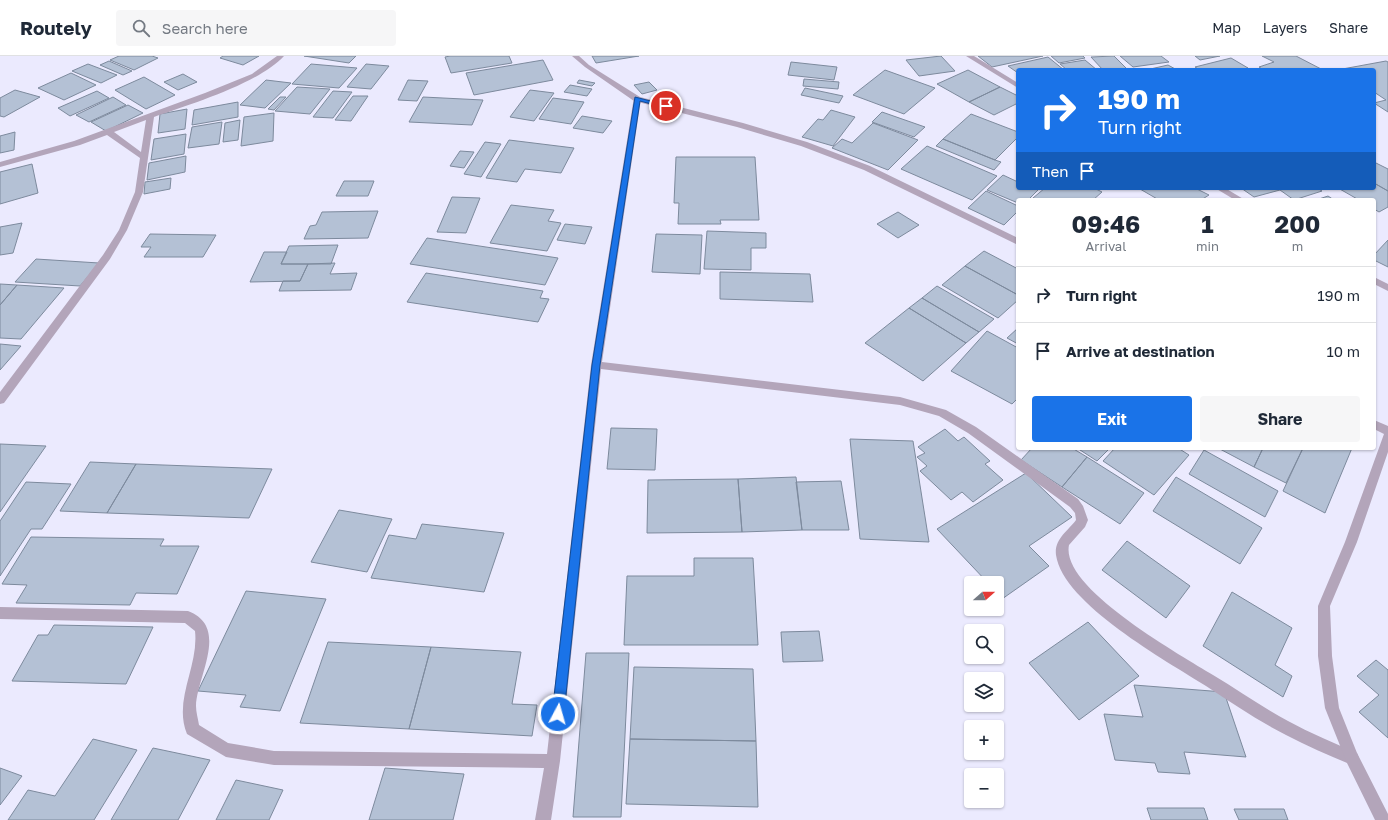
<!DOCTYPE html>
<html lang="en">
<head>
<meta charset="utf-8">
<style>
  body { margin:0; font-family:"Golos Text",sans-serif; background:#f6f6f7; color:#1f2937; height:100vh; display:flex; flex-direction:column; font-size:15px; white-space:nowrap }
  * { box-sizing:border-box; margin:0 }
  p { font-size:13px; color:#747a83 }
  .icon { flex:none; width:22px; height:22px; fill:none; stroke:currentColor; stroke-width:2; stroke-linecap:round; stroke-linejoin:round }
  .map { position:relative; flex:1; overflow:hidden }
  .panel { position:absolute; left:1016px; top:142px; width:360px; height:252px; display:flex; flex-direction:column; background:#fff; border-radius:4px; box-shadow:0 1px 3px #0004 }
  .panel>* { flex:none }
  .guide { position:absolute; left:1016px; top:12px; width:360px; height:122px; border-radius:4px; box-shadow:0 1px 3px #0004; background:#1a73e8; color:#fff; overflow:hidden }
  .needle { width:26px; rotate:69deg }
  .tools { position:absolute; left:964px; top:520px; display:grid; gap:8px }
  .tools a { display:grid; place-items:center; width:40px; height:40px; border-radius:4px; background:#fff; box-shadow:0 1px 3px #0004; font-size:20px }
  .pin { position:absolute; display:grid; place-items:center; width:34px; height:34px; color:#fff; margin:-17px; border:2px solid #fff; border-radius:50%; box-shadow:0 1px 4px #0007 }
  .me { position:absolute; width:44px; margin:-22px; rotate:6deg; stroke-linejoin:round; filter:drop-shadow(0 0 3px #0008) }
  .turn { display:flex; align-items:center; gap:14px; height:84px; padding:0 16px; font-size:18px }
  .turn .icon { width:52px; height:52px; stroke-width:2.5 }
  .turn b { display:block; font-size:28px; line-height:34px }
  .then { display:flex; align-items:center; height:38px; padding:0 16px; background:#0003; gap:8px; font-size:15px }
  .eta { display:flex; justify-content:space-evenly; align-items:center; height:68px; text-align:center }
  .eta b { font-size:24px; font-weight:700; line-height:28px }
  .cta { display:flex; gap:8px; margin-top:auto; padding:8px 16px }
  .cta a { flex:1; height:46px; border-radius:4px; background:#1a73e8; color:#fff; font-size:16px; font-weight:700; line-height:46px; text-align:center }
  .cta a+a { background:#f6f6f7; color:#1f2937 }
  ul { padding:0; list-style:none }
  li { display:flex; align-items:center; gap:12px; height:56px; padding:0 16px; border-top:1px solid #e0e1e3 }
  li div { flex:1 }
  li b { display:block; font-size:15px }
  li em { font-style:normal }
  header { display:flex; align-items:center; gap:24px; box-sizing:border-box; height:56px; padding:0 20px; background:#fff; border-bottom:1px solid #e0e1e3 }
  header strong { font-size:19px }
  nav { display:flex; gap:22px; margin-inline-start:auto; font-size:14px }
  .search { width:280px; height:36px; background:#f6f6f7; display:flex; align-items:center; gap:10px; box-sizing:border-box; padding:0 14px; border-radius:4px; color:#747a83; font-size:15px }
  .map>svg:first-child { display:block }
  .building { fill:#b4c1d5; stroke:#7d8a9d }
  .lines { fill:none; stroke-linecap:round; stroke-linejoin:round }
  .minor { fill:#b3a5ba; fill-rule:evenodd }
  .tertiary { fill:#b3a5ba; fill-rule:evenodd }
  .route { fill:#1a73e8; stroke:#114b97 }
</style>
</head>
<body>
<header>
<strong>Routely</strong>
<div class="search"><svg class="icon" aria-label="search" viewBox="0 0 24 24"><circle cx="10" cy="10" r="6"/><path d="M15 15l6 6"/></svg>Search here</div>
<nav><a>Map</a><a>Layers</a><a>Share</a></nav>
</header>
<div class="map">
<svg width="1388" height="764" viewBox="0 0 1388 764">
  <rect width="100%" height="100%" fill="#ebeafe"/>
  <path class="building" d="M119,0H152L158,2L134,14L110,4Z
    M223,0H259L243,9L220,2Z
    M304,0H356L349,7Z
    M450,0H509L512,7L451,17L445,1Z
    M592,0H639L596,7Z
    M941,0L955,15L919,20L906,4Z
    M978,0H1043L992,11Z
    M1051,0H1083L1085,2L1059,7Z
    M1114,0L1128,14H1103L1091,1Z
    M1120,0H1161L1169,6L1133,11Z
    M1195,0H1220L1200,4Z
    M1262,0H1296L1323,14H1264L1259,11L1274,6Z
    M1048,1L1064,14H1018V17L1008,10Z
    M1231,2L1248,12L1239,14H1200L1195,11Z
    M543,4L553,24L474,39L466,17Z
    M1085,4L1097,14H1067L1060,8Z
    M109,5L132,15L123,19L100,9Z
    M1386,5L1388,6V56L1374,47L1386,44L1374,36V14H1337Z
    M791,6L837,11L834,24L788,19Z
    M88,8L117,19L101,27L72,15Z
    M311,8L357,12L339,32L292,28Z
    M366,8L389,10L371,33L347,31Z
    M1168,9L1177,14H1146Z
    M885,14L935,32L904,58L853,39Z
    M968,14L1000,31L969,46L937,28Z
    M71,17L96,29L64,44L38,32Z
    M183,18L197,26L178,34L164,26Z
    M144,21L175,39L146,53L115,34Z
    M804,23L839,26L838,33L803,30Z
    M266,24L291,27L265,52L240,49Z
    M408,24L428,25L417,45L398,44Z
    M579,24L595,27L592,30L577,27Z
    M649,26L657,34L642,38L634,29Z
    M570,29L592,33L587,40L564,36Z
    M297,31L330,33L310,58L275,55Z
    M1000,31L1018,40V47L994,59L969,46Z
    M805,32L843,40L839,47L801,39Z
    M15,34L40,41L4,61L0,60V42Z
    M530,34L554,37L534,65L510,61Z
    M97,35L109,42L70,60L58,52Z
    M333,35L352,36L333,62L313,61Z
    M353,40H368L351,65L335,64Z
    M113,41L126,49L89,66L76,59Z
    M280,41H286L274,54L268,53Z
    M423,41L483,44L472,69L409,66Z
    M553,42L584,46L571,68L539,63Z
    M238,46V61L192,69L194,54Z
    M128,49L143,57L106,75L91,66Z
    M187,53L185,73L158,77L160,58Z
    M831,54L855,61L833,90L802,81L818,63L823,64Z
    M882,56L925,71L914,81L872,66Z
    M274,57L273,85L241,90L244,61Z
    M971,58L1018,76V81L995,104L943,83Z
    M582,60L612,65L603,77L573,72Z
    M240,64L238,84L223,86L225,67Z
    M222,66L219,88L188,92L192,71Z
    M873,67L918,84L888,114L832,92L842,83L852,87Z
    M15,76L14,94L0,97V80Z
    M186,78L184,98L151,104L154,83Z
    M943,83L995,104L1001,106L994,114L936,90Z
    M509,84L574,92L561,117L525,113L517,126L486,122Z
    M485,86L501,88L481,121L464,118Z
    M927,90L997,120L972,144L901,113Z
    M460,95L474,96L464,112L450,110Z
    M186,100L185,116L147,124L149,107Z
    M676,101H755L759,164H720L721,168H678L679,147H674Z
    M1374,106L1388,113V135L1374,127Z
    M32,108L38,137L0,148V116Z
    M1003,119L1018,126V132H1033L1038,134L1028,144H1018V147L987,134Z
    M171,122L170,133L144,138L145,126Z
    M344,125H374L368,140H336Z
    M1374,127L1388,135V151L1379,156L1374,153V144H1359L1338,132H1374Z
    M1045,132H1094L1102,136L1093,144H1036L1033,142Z
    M1142,132H1195L1209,139L1201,144H1159L1140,133Z
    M1241,132H1317L1322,135L1294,144L1280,134L1254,141Z
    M986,135L1018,150V155L1004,169L968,152Z
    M1328,140L1334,144H1316Z
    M452,141L480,142L466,177L437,176Z
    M511,149L554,154L548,165L561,167L547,195L490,187Z
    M378,155L368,182L304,183L310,170L316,169L322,156Z
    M898,156L919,169L898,182L877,168Z
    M22,167L13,197L0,199V171Z
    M565,168L592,171L585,188L557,184Z
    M707,175L766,177V192H751V214L704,213Z
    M150,178L216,179L203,201H144L151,191H141Z
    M656,178L702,179L700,218L652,216Z
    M427,182L558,202L545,229L410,208Z
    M1388,184V211L1374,204V199Z
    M338,189L331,208H281L289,190Z
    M984,195L1018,213V239L965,210Z
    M264,196H287L281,208H308L300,225L250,226Z
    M36,203L99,207L80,230L15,226Z
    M335,207L330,218L357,217L351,234L279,235L283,225H300L308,208Z
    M965,210L1018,239V244L998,262L942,229Z
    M720,216L810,218L813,246L720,243Z
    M426,217L543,235L540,242L549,243L538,266L407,246Z
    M0,228L17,229L0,249Z
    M17,229L64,232L21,283L0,282V249Z
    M937,230L994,263L979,276L922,242Z
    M922,242L979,276L966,287L909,252Z
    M909,252L966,287L923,325L865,287Z
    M1018,272V288L1007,282Z
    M987,275L1018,292V342L1012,348L951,315Z
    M0,288L21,290L0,314Z
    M611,372L657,373L655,414L607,413Z
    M945,373L958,385L964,381L990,405L985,408L1003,424L973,446L962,436L951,444L920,415L927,410L917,401L925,397L918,391Z
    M850,383L913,385L929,486L860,483Z
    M0,388L46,390L0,456Z
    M1032,392H1072L1087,401L1062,431L1021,404Z
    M1077,392H1110L1097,405Z
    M1115,392H1178L1189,399L1154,439L1103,405Z
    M1218,392H1263L1254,411Z
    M1263,392H1303L1286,427L1254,411Z
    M1303,392H1352L1325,457L1283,435Z
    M1204,394L1278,435L1265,461L1189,418Z
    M1087,401L1144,437L1120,468L1062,431Z
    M90,406L136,408L107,457L60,455Z
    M136,408L272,413L249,462L107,457Z
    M1026,417L1072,461L1029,490L1049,510L1002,543L997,537V527H988L937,473Z
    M796,421L802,474L742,476L738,423Z
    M1176,421L1262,472L1240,508L1153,455Z
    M738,423L742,476L647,477L648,424Z
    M841,425L849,474H802L796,426Z
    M26,426L71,428L42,473H31L0,520V465Z
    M339,454L392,463L367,516L311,506Z
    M422,468L504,477L484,536L371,522L389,479L416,483Z
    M31,481L164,483L160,490H199L177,538L136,537L130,549L16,547L27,529L2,528Z
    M1127,485L1190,530L1166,562L1102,514Z
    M694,502H753L758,589H624L627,520H694Z
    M246,535L326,543L280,655L240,651L246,639L198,635Z
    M1232,536L1292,572L1275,609L1292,620L1283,641L1203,590Z
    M1088,566L1139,620L1079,664L1029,607Z
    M54,569L153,571L126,628L12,625L38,579H48Z
    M819,575L823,605L783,606L781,576Z
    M328,586L431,591L409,673L300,667Z
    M431,591L521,596L512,648L537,649L532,680L409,673Z
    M586,597H629L621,761H573Z
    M1376,604L1388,614V682L1359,656L1379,639L1357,620Z
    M634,611L753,613L756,685L630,683Z
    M1134,629L1224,636L1246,701L1184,696L1190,718L1158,716L1155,707L1115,704L1104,658L1143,661Z
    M93,683L137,694L94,764H8L28,734L55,740Z
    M630,683L756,685L758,751L626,748Z
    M153,692L210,704L178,764H111Z
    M0,712L22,720L0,749Z
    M385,712L464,718L453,764H369Z
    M236,724L283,734L269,764H216Z
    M1147,752H1204L1208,764H1151Z
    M1234,753H1284L1288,764H1239Z"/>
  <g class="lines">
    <path class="minor" d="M277,0H284C258,28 191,48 154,61L143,136L127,174L110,203L4,347L0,348V336L103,199L119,174L135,136L140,102L107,79L80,89L0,111V106L74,85L205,37L252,18ZM146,64L141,96L114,76Z
      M966,0H974L1018,27V32Z
      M634,41H637L641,43L602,306L900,341L946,354L976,371L1078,443L1083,450L1088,464L1085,471L1069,489C1060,532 1181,599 1213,619C1238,634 1262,651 1288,665C1310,677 1334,687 1357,697L1359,702L1357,707L1352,709C1330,700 1307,690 1286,679C1258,665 1232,647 1206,630C1167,605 1063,548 1056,499C1054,483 1068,475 1076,464L1075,457L1070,451L968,377L939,360L900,349L601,313L560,705L551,764H535L544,712L274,709L226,701L187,678C173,644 199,610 195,575L185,567L0,563V551L188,555C230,571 197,620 196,650C196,656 198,663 199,669L228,687L274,695L547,698L591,309Z
      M1215,132H1225L1245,144H1235Z
      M1374,221L1388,228V235L1374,228Z"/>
    <path class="tertiary" d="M572,0H579L589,9L640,41L743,67L807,86L870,110L1018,182V189L864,114L801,90L737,71L634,45L585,11Z
      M1374,364L1388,370V396L1357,486L1330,550L1332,600L1339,652L1357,697L1388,758V764H1375L1347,707L1325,652L1318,600V550L1345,486L1384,378L1374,373Z"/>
  </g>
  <path class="route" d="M635,41L670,50L666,52L640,45L600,309L564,658L562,662L558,664L554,662L552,658L592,309Z"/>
</svg>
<div class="tools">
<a><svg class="needle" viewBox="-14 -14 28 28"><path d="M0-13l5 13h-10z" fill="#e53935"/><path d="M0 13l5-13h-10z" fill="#747a83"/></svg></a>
<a><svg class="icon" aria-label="search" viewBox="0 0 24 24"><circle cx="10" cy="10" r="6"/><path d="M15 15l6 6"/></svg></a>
<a><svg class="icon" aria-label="layers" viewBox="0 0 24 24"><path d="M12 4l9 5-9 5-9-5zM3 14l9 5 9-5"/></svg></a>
<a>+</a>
<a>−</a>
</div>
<div class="pin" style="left:666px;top:50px;background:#d93025"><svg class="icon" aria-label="arrive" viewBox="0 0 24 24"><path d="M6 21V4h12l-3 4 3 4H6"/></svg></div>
<svg class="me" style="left:558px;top:658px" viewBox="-20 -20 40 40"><circle r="17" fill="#1a73e8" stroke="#fff" stroke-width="3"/><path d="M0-11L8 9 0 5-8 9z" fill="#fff"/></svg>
<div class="guide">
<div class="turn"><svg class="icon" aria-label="right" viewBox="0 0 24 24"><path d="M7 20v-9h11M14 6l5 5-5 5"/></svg><div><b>190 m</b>Turn right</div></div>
<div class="then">Then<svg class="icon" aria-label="arrive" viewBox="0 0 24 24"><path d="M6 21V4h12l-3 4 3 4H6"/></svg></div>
</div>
<section class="panel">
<div class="eta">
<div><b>09:46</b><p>Arrival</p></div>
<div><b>1</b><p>min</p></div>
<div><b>200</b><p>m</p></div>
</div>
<ul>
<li><svg class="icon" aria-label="right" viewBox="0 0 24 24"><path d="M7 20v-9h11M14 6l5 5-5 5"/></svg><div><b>Turn right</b></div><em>190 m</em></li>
<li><svg class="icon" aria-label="arrive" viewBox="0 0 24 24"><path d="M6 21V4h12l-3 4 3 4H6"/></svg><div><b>Arrive at destination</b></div><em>10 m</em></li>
</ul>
<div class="cta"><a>Exit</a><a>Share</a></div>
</section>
</div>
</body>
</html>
